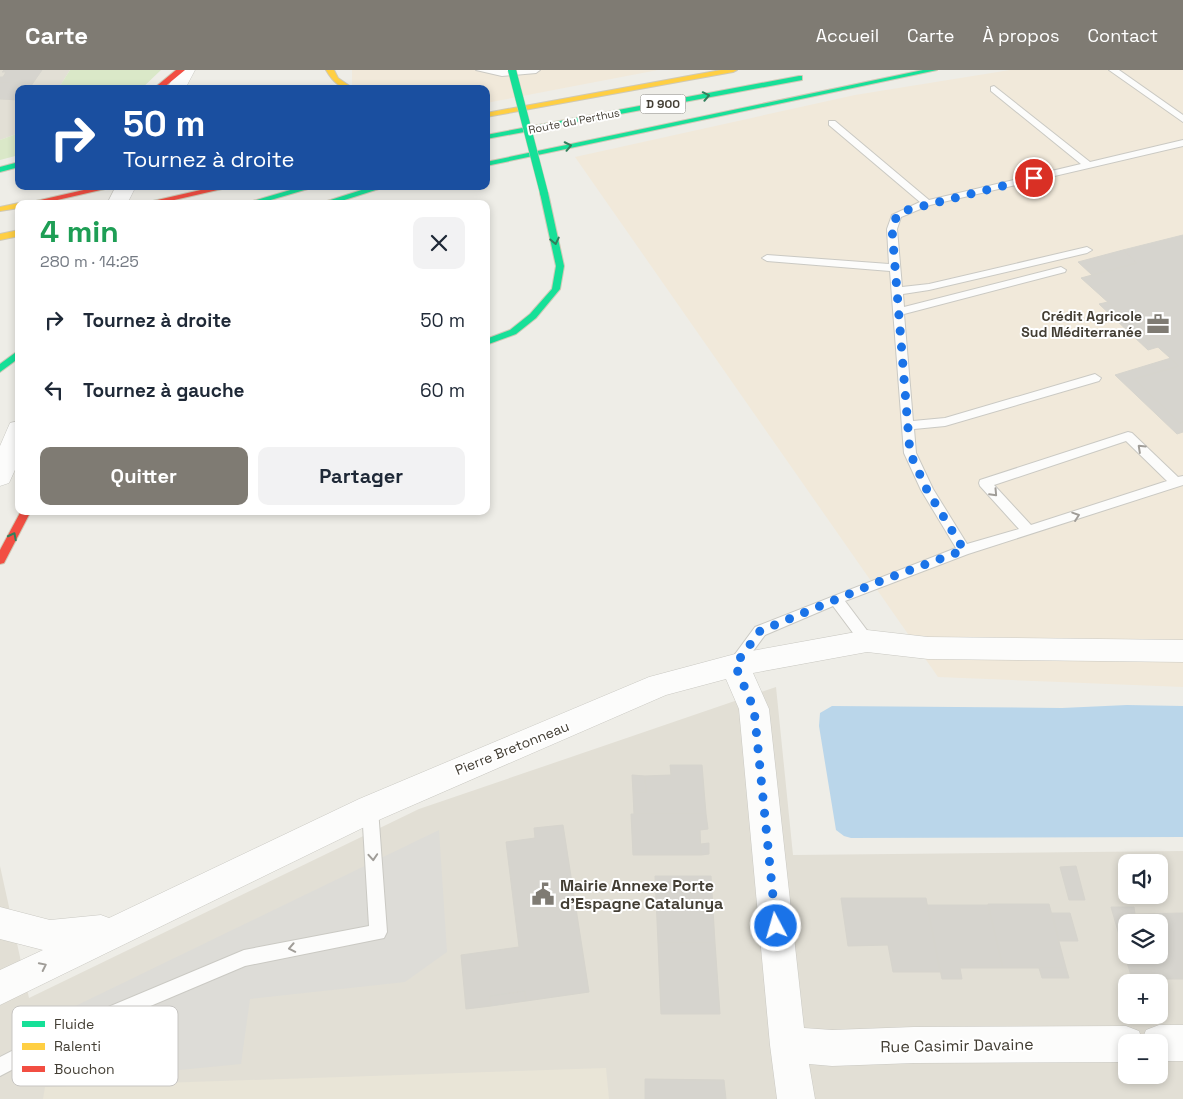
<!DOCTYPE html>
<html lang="fr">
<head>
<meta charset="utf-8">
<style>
  body { margin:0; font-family:"Space Grotesk",sans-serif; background:#f2f2f3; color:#1f2937; height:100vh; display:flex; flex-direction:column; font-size:19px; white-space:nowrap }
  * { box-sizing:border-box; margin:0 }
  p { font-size:16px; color:#747a83 }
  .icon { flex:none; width:28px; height:28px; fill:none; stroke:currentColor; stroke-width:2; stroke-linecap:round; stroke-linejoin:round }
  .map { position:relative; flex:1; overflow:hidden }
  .sheet { position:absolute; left:15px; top:130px; width:475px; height:315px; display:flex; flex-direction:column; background:#fff; border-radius:10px; box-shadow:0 2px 8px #0003 }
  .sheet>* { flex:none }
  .top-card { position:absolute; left:15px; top:15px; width:475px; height:105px; border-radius:10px; box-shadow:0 2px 8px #0003; background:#1a4fa0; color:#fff; overflow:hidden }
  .controls { position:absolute; left:1118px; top:784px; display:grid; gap:10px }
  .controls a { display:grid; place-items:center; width:50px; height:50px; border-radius:10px; background:#fff; box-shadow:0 2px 8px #0003; font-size:25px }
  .pin { position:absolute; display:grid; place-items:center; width:42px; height:42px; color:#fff; margin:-21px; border:2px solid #fff; border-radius:50%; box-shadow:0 1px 5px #0007 }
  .me { position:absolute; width:55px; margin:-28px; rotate:354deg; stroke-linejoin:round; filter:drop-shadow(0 0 4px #0008) }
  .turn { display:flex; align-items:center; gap:18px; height:105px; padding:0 25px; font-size:22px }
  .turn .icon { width:65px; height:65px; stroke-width:2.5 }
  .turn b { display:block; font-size:35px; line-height:42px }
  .round { display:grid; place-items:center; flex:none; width:52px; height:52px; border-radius:10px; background:#f2f2f3 }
  .overview { display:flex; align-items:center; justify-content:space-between; height:85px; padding:0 25px }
  h1 { font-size:30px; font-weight:600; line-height:38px; color:#1e9e55 }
  .button { display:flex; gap:10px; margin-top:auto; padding:10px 25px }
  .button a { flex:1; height:58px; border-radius:10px; background:#7f7b73; color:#fff; font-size:20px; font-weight:600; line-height:58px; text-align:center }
  .button a+a { background:#f2f2f3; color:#1f2937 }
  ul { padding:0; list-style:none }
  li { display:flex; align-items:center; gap:15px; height:70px; padding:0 25px }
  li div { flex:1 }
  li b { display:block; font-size:19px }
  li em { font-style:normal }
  header { display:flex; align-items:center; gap:30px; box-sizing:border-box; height:70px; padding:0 25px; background:#7f7b73; color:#fff }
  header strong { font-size:24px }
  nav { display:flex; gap:28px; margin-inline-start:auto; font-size:18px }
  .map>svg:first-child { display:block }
  .residential { fill:#e2dfd5; fill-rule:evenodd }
  .commercial { fill:#f1e9da }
  .education { fill:#e9e5d7 }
  .green { fill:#dae8c8 }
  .parking { fill:#dddcd7 }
  .water { fill:#bad6ea }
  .building { fill:#d6d4ce; stroke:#d6d4cd }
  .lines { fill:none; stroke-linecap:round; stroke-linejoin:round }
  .lane-casing { stroke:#cac9c3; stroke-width:2 }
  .street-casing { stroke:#cac9c3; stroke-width:1 }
  .fast-casing { stroke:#cfc9b6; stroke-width:2 }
  .slow-casing { stroke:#cfc9b6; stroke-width:2 }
  .jam-casing { stroke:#cfc9b6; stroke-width:2 }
  .lane { fill:#fcfcfb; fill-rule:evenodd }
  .street { fill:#fcfcfb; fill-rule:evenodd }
  .fast { fill:#16e098; fill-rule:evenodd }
  .slow { fill:#ffcf43; fill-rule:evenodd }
  .jam { fill:#f24e42; fill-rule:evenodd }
  .fast-bridge-casing { stroke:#cfc9b6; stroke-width:9; stroke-linecap:butt }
  .fast-bridge { stroke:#16e098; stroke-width:8 }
  .oneway { stroke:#317f5c }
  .oneway2 { stroke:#a09d98 }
  .route { stroke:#1a73e8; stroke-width:9; stroke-dasharray:0 16.2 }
  .labels { text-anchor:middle; stroke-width:4; stroke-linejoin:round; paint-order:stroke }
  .far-street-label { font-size:11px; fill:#433e34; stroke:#fff }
  .shield { fill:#fff; stroke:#7b7871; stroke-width:1 }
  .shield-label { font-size:12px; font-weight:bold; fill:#433e34 }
  .poi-label { font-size:14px; font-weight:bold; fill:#433e34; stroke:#fff; text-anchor:end }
  .street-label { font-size:14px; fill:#433e34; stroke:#fff }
  .near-poi-label { font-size:16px; font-weight:bold; fill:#433e34; stroke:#fff; text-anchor:start }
  .near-street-label { font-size:16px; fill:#433e34; stroke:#fff }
  .key { fill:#fff; stroke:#c7c5c2; stroke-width:1 }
  .key-label { font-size:14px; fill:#433e34 }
</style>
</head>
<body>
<header>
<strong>Carte</strong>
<nav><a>Accueil</a><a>Carte</a><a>À propos</a><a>Contact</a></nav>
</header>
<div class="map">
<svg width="1183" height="1029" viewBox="0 0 1183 1029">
  <rect width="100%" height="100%" fill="#eeede7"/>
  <path class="residential" d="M0,0H70L58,19H19V63L0,70Z
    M776,617L793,785L1183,781V1029H0V796L29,928L419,739ZM1126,792H1159V825H1126ZM1126,852H1159V885H1126ZM1126,912H1159V945H1126ZM1126,972H1159V1005H1126Z"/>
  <path class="commercial" d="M352,0H658L486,33V19H352Z
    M1010,0H1183V617L938,607L575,87L855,25Z"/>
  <path class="education" d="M606,998L609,1029H43L45,1017Z"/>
  <path class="green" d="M70,0H161L141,19H58Z
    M19,63V85L0,90V70Z"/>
  <path class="parking" d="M439,760L447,882L405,912L250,929L241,994L77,1010L63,942Z"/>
  <path class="water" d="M1127,635L1183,636V767L851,768L844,766L836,760L819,656L820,643L832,636L1062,638Z"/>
  <path class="building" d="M4,0H42L33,13H0V7H3L6,2H2Z
    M0,13H33L29,19H19V30L0,29Z
    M1183,165V352L1180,353L1134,309L1179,296L1081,208L1137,193L1123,180Z
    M1123,180L1137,193L1092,205L1078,192Z
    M1108,232L1158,277L1148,280L1099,234Z
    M1171,288L1179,296L1134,309L1180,353L1183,352V362L1177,364L1115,305Z
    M670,695H702L706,744H634L633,723H646L645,706L671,705Z
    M632,705L645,706L646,723H633Z
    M631,744H706L708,759L700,760L701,785H633Z
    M563,755L589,922L526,931L525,921L490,926L491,936L466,939L461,885L519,877L506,772L535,768L534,758Z
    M709,773V784L701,785V774Z
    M1076,796L1085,830H1069L1060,797Z
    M655,806H711L715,873H658Z
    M841,828H926L940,902H893L888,875L848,876Z
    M988,834H1049L1066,898H1003Z
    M927,835H988L1003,898H960L962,909H942Z
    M1111,837H1134L1135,844L1183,843V909H1154L1151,900H1139L1135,885H1159V852H1126V882H1124Z
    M1052,843H1070L1078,871H1059Z
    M658,873H715L720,944H661Z
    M1124,882L1126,885H1135L1139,900H1151L1154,909H1132Z
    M1039,898H1066L1069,908H1042Z
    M525,921L526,931L491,936L490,926Z
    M645,1009L724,1010L726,1029H645Z"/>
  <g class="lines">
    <defs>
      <path id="lane" d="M476,0H540L536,3L502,6Z
        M1109,0H1119L1183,45V52Z
        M994,16L1090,92L1183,70V76L930,135L901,147L897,159L902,217L929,214L1087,177L1092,180L1087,183L929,220L903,224L904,237L1061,197L1066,200L1065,202L904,244L913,351L945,348L1095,304L1101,308L1099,311L945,356L914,359L916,383L933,419L967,474L1019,459L980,416L979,413L980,410L1128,362L1132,363L1178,407L1183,406V415L968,484L845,531L872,567L874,571L872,575H862L833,536L765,565L740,599H730L728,595L730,591L755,557L956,478L921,420L904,383L890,201L767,191L762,188L767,185L889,194L887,159L892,145L920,132L829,55V51H835L929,130L1081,94L991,21V17ZM1126,371L1167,411L1031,455L994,415Z
        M370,732L376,734L378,739L387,862L384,868L245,896L63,973L0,1006V987L51,961L244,880L369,856L362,739L364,734Z"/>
      <path id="street" d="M177,0H195L185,19H167Z
        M116,116H136L127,134H107Z
        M19,351V391L9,413L0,416V376L10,353Z
        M867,560L928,567L1183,570V592L928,589L867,582L753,603L769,639L804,958L832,960L914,957L1126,956L1139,961L1142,970L1146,960L1159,955H1183V991H1159V972H1126V992L914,993L832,996L809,994L815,1029H777L770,975L739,639L726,609L666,625L381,749L0,935V900L43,880L0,869V837L50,850L101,845L109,848L359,729L649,607L735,584Z"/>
      <path id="fast" d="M923,0H937L486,96V92Z
        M799,6H802V10L486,69V65Z
        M19,92V97L0,102V97Z
        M304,116H318L257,134H243Z
        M374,116H388L332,134H318Z
        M541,121L548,123L564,196L560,219L536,248L516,264L486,275V269L510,260L530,244L552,219L556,196L540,123Z
        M19,280V288L0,302V294Z"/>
      <path id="slow" d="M326,0H334L338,8L354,19C340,19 333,12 326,0Z
        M721,0H737L733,2L486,47V43Z
        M19,133L22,134H19V138L0,141V137Z
        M19,160V166L0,170V164Z"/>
      <path id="jam" d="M176,0H185L162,19H153Z
        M101,116H118L40,134H23Z
        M218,116H235L157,134H140Z
        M21,441H31L4,493L0,494V480Z"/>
    </defs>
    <use href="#lane" class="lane-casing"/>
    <use href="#street" class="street-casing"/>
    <use href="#fast" class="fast-casing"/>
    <use href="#slow" class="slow-casing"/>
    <use href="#jam" class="jam-casing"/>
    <use href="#lane" class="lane"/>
    <use href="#street" class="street"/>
    <use href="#fast" class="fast"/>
    <use href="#slow" class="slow"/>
    <use href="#jam" class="jam"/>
    <defs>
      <path id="fast-bridge" d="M512,0L544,123"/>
    </defs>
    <use href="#fast-bridge" class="fast-bridge-casing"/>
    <use href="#fast-bridge" class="fast-bridge"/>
  </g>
  <defs><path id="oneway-chevron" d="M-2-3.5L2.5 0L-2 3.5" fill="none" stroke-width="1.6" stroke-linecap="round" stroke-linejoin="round" transform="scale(1.25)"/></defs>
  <g class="oneway">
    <use href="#oneway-chevron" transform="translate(706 26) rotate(-11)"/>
    <use href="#oneway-chevron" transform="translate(568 76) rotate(-12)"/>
    <use href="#oneway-chevron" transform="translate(555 171) rotate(78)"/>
    <use href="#oneway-chevron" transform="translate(13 466) rotate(-63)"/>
  </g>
  <g class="oneway2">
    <use href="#oneway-chevron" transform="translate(1141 378) rotate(-137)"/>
    <use href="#oneway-chevron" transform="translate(994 423) rotate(47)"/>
    <use href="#oneway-chevron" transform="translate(1076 446) rotate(-19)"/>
    <use href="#oneway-chevron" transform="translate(373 787) rotate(86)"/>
    <use href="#oneway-chevron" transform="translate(292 878) rotate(169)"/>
    <use href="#oneway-chevron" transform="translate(43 896) rotate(-26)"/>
  </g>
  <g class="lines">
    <path class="route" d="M776,856L754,639L735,595L760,561L878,512L964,480L927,420L910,383L892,159L897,145L907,140L1034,108"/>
  </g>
  <defs>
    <symbol id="office-bare" viewBox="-9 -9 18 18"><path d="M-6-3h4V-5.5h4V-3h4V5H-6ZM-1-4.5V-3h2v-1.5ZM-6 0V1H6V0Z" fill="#7f7b73" stroke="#fff" stroke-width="2.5" paint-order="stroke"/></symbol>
    <symbol id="civic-bare" viewBox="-9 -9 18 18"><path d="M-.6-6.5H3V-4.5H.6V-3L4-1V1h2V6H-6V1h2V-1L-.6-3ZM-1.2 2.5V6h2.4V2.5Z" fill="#7f7b73" stroke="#fff" stroke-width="2.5" paint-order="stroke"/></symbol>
  </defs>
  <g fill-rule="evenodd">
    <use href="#office-bare" x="1142" y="238" width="32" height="32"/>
    <use href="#civic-bare" x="527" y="808" width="32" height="32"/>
  </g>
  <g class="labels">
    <g class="far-street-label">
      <text transform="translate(574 51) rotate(-11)" y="4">Route du Perthus</text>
    </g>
    <rect class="shield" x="640.5" y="24.5" width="45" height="19" rx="4"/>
    <g class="shield-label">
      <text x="663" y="38">D 900</text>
    </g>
    <g class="poi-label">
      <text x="1142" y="251">Crédit Agricole<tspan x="1142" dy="16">Sud Méditerranée</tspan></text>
    </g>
    <g class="street-label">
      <text transform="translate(512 678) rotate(-22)" y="5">Pierre Bretonneau</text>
    </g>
    <g class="near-poi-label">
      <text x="560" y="821">Mairie Annexe Porte<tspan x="560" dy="18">d'Espagne Catalunya</tspan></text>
    </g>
    <g class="near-street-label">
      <text transform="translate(957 975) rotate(-1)" y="6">Rue Casimir Davaine</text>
    </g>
  </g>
  <rect x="12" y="936" width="166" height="80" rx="8" class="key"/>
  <rect x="22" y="951" width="23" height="6" fill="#16e098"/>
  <rect x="22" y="973" width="23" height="7" fill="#ffcf43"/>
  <rect x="22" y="996" width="23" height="6" fill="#f24e42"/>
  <g class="key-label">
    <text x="54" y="959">Fluide</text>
    <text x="54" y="981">Ralenti</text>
    <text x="54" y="1004">Bouchon</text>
  </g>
</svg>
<div class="controls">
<a><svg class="icon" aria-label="sound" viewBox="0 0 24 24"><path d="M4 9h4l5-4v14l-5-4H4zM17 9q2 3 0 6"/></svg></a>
<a><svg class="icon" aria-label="layers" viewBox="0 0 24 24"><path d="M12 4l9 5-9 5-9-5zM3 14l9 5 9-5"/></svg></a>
<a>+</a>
<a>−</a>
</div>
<div class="pin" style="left:1034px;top:108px;background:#d93025"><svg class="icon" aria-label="arrive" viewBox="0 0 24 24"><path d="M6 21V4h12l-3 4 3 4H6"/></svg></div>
<svg class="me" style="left:776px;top:856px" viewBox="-20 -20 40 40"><circle r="17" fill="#1a73e8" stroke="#fff" stroke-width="3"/><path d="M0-11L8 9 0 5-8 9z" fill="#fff"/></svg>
<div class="top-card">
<div class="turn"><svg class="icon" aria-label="right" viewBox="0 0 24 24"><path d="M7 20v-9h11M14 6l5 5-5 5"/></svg><div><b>50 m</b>Tournez à droite</div></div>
</div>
<section class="sheet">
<div class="overview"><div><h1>4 min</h1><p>280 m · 14:25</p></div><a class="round"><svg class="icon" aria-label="close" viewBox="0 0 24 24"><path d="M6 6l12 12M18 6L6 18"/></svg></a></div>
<ul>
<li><svg class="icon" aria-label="right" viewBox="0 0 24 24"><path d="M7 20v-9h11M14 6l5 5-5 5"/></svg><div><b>Tournez à droite</b></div><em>50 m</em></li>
<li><svg class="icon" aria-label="left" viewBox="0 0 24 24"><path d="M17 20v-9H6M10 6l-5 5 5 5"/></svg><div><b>Tournez à gauche</b></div><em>60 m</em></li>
</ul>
<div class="button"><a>Quitter</a><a>Partager</a></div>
</section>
</div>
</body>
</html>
